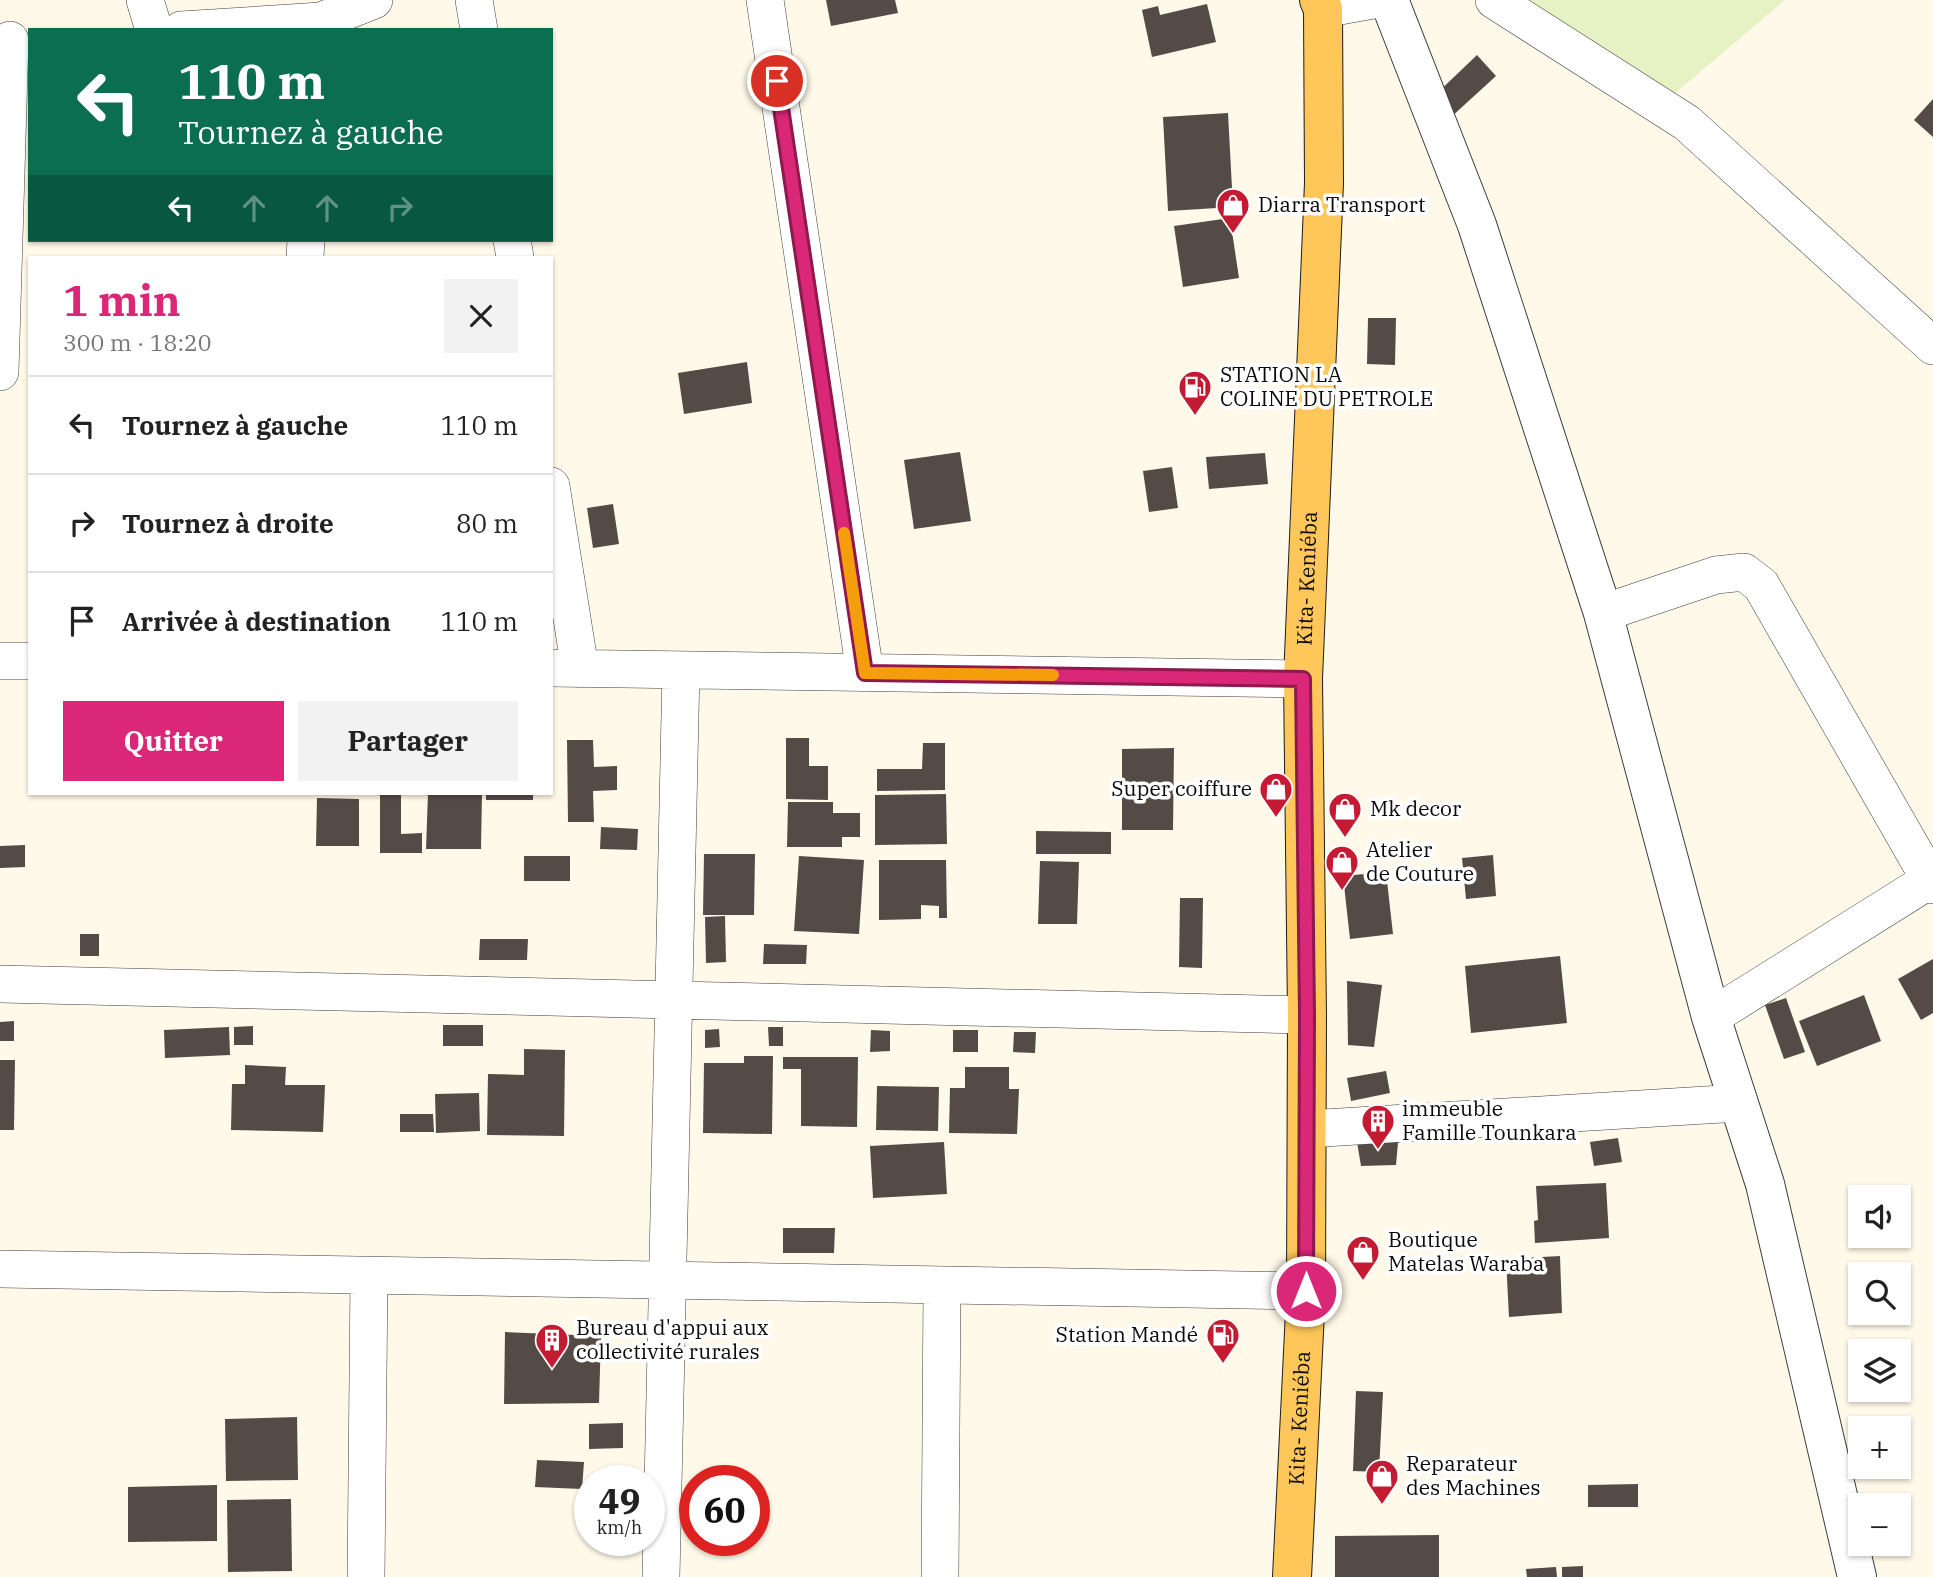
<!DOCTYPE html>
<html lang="fr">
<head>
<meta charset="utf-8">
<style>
  body { margin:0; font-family:"IBM Plex Serif",serif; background:#f2f2f2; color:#222; height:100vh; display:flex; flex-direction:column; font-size:26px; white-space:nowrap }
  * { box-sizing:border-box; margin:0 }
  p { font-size:23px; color:#767676 }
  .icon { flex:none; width:38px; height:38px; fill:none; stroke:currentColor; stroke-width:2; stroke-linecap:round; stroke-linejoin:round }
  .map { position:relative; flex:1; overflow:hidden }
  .drawer { position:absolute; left:28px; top:256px; width:525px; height:539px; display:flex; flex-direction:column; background:#fff; border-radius:0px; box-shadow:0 2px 5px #0004 }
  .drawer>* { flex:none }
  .top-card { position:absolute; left:28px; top:28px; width:525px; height:214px; border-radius:0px; box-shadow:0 2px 5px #0004; background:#0b6e4f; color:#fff; overflow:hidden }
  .fabs { position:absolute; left:1848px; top:1185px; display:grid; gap:14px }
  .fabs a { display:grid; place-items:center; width:63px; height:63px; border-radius:0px; background:#fff; box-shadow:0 2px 5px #0004; font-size:35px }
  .speed { position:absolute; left:574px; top:1465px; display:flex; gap:14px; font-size:35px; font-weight:700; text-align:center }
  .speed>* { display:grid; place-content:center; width:91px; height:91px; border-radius:50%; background:#fff; box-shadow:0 2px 5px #0004; line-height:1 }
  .speed small { font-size:18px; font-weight:400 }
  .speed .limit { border:10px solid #d22; background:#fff; color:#111 }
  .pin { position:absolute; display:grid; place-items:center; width:60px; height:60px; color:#fff; margin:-30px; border:4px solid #fff; border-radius:50%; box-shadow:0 2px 7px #0007 }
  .me { position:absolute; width:77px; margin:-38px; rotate:0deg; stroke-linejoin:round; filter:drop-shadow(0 0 5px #0008) }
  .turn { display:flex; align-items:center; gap:24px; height:147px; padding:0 35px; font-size:32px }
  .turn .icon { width:91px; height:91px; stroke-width:2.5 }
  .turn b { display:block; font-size:49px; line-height:60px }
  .lanes { display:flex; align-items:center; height:66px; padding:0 35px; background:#0003; justify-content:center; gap:35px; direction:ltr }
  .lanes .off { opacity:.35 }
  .round { display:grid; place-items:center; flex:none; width:74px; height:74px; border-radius:0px; background:#f2f2f2 }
  .overview { display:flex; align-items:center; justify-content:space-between; height:119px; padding:0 35px }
  h1 { font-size:42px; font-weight:800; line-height:52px; color:#db2777 }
  .cta { display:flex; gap:14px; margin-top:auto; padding:14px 35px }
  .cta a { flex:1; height:80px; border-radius:0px; background:#db2777; color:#fff; font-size:28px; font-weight:800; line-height:80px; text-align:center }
  .cta a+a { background:#f2f2f2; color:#222 }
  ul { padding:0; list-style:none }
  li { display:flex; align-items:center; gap:21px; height:98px; padding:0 35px; border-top:2px solid #e0e0e0 }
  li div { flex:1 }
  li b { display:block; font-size:26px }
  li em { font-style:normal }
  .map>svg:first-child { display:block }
  .pitch { fill:#e6f2c3 }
  .building { fill:#544b47 }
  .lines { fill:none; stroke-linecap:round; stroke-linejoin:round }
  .minor-casing { stroke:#3e3e3e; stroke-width:38 }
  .tertiary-casing { stroke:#3e3e3e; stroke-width:40 }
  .primary-casing { stroke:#1c1c1c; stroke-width:40 }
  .minor { stroke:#fff; stroke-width:37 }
  .tertiary { stroke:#fff; stroke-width:38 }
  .primary { stroke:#ffc759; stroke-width:38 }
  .route-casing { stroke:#8e194d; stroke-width:18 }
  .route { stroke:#db2777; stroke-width:12 }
  .slow { stroke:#f59e0b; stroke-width:12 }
  .labels { text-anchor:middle; stroke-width:7; stroke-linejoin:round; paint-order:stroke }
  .poi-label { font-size:21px; fill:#0b0b0b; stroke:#fff; text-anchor:start }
  .street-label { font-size:21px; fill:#0b0b0b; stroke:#fff }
</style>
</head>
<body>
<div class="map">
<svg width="1933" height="1577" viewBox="0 0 1933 1577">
  <rect width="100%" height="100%" fill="#fff9e9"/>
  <path class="pitch" d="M1494,0H1785L1660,106Z"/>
  <path class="building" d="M826,0H895L898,13L831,26Z
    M1207,4L1216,42L1152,57L1142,10L1158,6L1160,15Z
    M1477,55L1496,76L1450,118L1432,98Z
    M1933,99V137L1914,120Z
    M1228,113L1233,207L1168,211L1163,117Z
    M1230,218L1239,278L1183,287L1174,226Z
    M1368,318H1396L1395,365L1367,364Z
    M747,362L752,403L684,414L678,373Z
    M960,452L971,521L914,529L904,460Z
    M1265,453L1268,484L1209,489L1206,457Z
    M1172,467L1178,508L1149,512L1143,471Z
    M613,504L619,544L593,548L587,508Z
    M786,738H809V766H828V800L786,799Z
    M567,740H593L594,767L617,766V790L593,791L594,822H568Z
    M923,743H945V790L877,791V769H922Z
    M1174,748L1173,830H1122V749Z
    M380,793H401V834L422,833V853H380Z
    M428,793H482L481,849H426Z
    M486,793H533V800H486Z
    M946,794L947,844L875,845V795Z
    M317,798L359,799V846H316Z
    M788,802H833V813H860V837H842V847H787Z
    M601,827L638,829L637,850L600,849Z
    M1036,831L1111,832V854H1036Z
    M25,845V867L0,868V846Z
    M704,854H755L754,915H703Z
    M1493,855L1496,896L1466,899L1462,858Z
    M524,856H570V881H524Z
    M799,856L864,860L859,934L794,931Z
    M879,860H946L947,918H939V906L921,905V919L879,920Z
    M1040,861L1079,862L1077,924H1038Z
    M1386,872L1393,934L1350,939L1343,876Z
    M1180,898H1203L1202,968L1179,967Z
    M725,916L726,962L706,963L705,917Z
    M80,934H99V956H80Z
    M480,939H528L527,960H479Z
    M764,944L807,945L806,964H763Z
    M1560,956L1567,1023L1471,1033L1465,966Z
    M1933,959V1013L1921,1020L1898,979Z
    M1347,981L1382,985L1374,1047L1348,1045Z
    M1864,995L1881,1041L1817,1066L1799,1021Z
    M1786,998L1805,1052L1784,1059L1765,1005Z
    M14,1021V1041H0V1022Z
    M443,1025H483V1046H443Z
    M253,1026V1045H234V1027Z
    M229,1027L230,1055L165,1058L164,1030Z
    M768,1027H783V1046H769Z
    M719,1029L720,1047L705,1048V1030Z
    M871,1030L890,1031V1051L870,1052Z
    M953,1030H978V1052H953Z
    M1014,1032H1036L1035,1053L1013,1052Z
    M524,1049L565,1050L564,1136L487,1135L488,1074L524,1075Z
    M744,1056H773L772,1134L703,1133L704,1063H744Z
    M783,1057H858L857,1127L801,1126V1069H783Z
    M0,1060H15L14,1130H0Z
    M245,1065L286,1067L285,1085H325L323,1132L231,1130L232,1084H245Z
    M965,1067H1009V1089H1019L1017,1134L949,1133L950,1088H965Z
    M1386,1071L1390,1093L1351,1101L1347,1078Z
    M877,1086L939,1087L938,1131L876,1130Z
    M479,1093L480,1131L436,1133L435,1094Z
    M400,1114H433L434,1132H400Z
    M1399,1131L1396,1165L1361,1166L1356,1136Z
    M1618,1138L1622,1162L1594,1166L1590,1142Z
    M944,1142L947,1194L873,1198L870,1146Z
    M1606,1183L1609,1238L1535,1243L1534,1221L1538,1220L1536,1186Z
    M783,1228H835L834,1253H783Z
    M1560,1256L1562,1313L1509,1317L1506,1259Z
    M505,1332L601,1336L599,1403L504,1404Z
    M1356,1391L1383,1392L1379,1472L1353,1471Z
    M297,1417L298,1480L226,1481L225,1419Z
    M623,1423V1448L589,1449V1424Z
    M537,1460L584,1462L582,1489L535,1487Z
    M1638,1484V1507H1588V1485Z
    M217,1485V1541L128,1542V1487Z
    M291,1499L292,1571L228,1572L227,1500Z
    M1439,1535V1577H1335V1536Z
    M1583,1566V1577H1562V1567Z
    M1556,1567L1557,1577H1527L1526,1569Z"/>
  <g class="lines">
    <defs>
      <path id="minor" d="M145,0L154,30
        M474,0L479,30
        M765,0L865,673
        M1494,0L1687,123L1933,346
        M1323,9L1373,0
        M181,30L321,21L374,0
        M512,240L515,257
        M305,257L306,240
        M0,372L10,40
        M551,486L580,669
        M1603,613L1716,575L1744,572L1761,585L1933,885
        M0,661H30
        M551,668L1303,679
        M0,984L1307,1015
        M1711,1017L1933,878
        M1307,1129L1739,1103
        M0,1269L1306,1291
        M366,1577L369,1276
        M661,1577L681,670
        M940,1577L942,1285"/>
      <path id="tertiary" d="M1389,0L1477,225L1603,613L1711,1017L1765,1184L1857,1577"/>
      <g id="primary">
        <path id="s1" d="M1292,1577L1306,1291L1307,1015L1303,679L1324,183L1323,9L1319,0"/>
      </g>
    </defs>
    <use href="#minor" class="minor-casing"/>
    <use href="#tertiary" class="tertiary-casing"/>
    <use href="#primary" class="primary-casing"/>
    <use href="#minor" class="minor"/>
    <use href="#tertiary" class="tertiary"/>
    <use href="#primary" class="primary"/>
  </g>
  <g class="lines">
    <defs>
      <path id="route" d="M777,81L865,673L1303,679L1307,1015L1306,1291"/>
    </defs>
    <use href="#route" class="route-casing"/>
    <use href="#route" class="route"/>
    <path class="slow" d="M844,533L865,673L1053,675"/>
  </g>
  <defs>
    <symbol id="shop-pin" viewBox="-11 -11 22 30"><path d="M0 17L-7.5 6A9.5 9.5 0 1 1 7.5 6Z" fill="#c41b33" stroke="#fff"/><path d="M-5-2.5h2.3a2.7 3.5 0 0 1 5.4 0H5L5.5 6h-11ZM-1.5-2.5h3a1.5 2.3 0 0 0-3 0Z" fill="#fff"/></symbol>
    <symbol id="fuel-pin" viewBox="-11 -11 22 30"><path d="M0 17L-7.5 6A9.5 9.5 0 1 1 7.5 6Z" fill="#c41b33" stroke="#fff"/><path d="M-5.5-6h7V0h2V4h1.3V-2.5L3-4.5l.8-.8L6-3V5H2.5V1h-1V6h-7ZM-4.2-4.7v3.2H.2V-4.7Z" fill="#fff"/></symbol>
    <symbol id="building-pin" viewBox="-11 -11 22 30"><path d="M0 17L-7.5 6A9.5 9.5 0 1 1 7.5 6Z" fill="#c41b33" stroke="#fff"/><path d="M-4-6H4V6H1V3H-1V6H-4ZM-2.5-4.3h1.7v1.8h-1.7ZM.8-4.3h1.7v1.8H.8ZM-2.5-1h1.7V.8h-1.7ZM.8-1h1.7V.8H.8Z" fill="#fff"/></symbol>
  </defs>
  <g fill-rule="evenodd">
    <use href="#shop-pin" x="1214" y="186" width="38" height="52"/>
    <use href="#fuel-pin" x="1176" y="368" width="38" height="52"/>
    <use href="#shop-pin" x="1257" y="770" width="38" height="52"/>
    <use href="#shop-pin" x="1326" y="790" width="38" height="52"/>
    <use href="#shop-pin" x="1323" y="843" width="38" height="52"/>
    <use href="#building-pin" x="1359" y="1102" width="38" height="52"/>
    <use href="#shop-pin" x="1344" y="1233" width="38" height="52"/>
    <use href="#fuel-pin" x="1204" y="1316" width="38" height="52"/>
    <use href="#building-pin" x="533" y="1321" width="38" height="52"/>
    <use href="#shop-pin" x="1363" y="1457" width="38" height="52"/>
  </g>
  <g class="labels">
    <g class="poi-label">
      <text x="1258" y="212">Diarra Transport</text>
      <text x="1220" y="382">STATION LA<tspan x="1220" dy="24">COLINE DU PETROLE</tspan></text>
      <text x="1252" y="796" text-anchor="end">Super coiffure</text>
      <text x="1370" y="816">Mk decor</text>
      <text x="1366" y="857">Atelier<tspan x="1366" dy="24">de Couture</tspan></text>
      <text x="1402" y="1116">immeuble<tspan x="1402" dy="24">Famille Tounkara</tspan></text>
      <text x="1388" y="1247">Boutique<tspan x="1388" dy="24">Matelas Waraba</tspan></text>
      <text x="576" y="1335">Bureau d'appui aux<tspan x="576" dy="24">collectivité rurales</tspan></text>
      <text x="1198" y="1342" text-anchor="end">Station Mandé</text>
      <text x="1406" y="1471">Reparateur<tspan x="1406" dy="24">des Machines</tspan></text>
    </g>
    <g class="street-label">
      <text dy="7" stroke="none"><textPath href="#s1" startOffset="999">Kita- Keniéba</textPath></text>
      <text dy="7" stroke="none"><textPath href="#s1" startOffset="159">Kita- Keniéba</textPath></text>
    </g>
  </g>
</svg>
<div class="fabs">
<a><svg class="icon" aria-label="sound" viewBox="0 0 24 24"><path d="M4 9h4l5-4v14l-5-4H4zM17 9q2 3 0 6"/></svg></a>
<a><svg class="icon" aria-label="search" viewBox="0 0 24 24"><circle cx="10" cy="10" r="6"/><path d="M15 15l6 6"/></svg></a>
<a><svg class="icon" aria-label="layers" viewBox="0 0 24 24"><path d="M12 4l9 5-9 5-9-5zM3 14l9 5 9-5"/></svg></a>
<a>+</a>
<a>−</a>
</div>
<div class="speed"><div>49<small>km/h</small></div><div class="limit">60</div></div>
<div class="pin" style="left:777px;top:81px;background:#d93025"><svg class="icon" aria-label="arrive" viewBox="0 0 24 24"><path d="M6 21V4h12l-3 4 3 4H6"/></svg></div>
<svg class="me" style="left:1306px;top:1291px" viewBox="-20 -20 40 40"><circle r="17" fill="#db2777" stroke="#fff" stroke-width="3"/><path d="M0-11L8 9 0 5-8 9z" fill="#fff"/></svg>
<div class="top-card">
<div class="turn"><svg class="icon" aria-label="left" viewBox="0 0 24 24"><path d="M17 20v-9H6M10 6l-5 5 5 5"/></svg><div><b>110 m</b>Tournez à gauche</div></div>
<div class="lanes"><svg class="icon" aria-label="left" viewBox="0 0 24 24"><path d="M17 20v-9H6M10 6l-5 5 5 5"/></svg><svg class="icon off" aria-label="ahead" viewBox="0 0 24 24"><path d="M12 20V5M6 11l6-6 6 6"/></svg><svg class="icon off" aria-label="ahead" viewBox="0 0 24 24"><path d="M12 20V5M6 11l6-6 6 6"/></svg><svg class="icon off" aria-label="right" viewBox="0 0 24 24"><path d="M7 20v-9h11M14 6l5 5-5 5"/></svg></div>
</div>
<section class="drawer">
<div class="overview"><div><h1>1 min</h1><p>300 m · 18:20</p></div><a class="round"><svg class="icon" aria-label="close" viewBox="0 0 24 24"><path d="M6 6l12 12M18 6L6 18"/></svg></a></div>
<ul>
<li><svg class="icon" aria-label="left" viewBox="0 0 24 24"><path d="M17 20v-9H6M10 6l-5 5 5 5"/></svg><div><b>Tournez à gauche</b></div><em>110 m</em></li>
<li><svg class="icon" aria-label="right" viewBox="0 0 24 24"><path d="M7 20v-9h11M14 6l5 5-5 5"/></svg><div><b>Tournez à droite</b></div><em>80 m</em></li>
<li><svg class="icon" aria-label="arrive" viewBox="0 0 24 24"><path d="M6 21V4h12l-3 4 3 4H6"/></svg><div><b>Arrivée à destination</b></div><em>110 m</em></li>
</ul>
<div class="cta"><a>Quitter</a><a>Partager</a></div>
</section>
</div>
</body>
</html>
